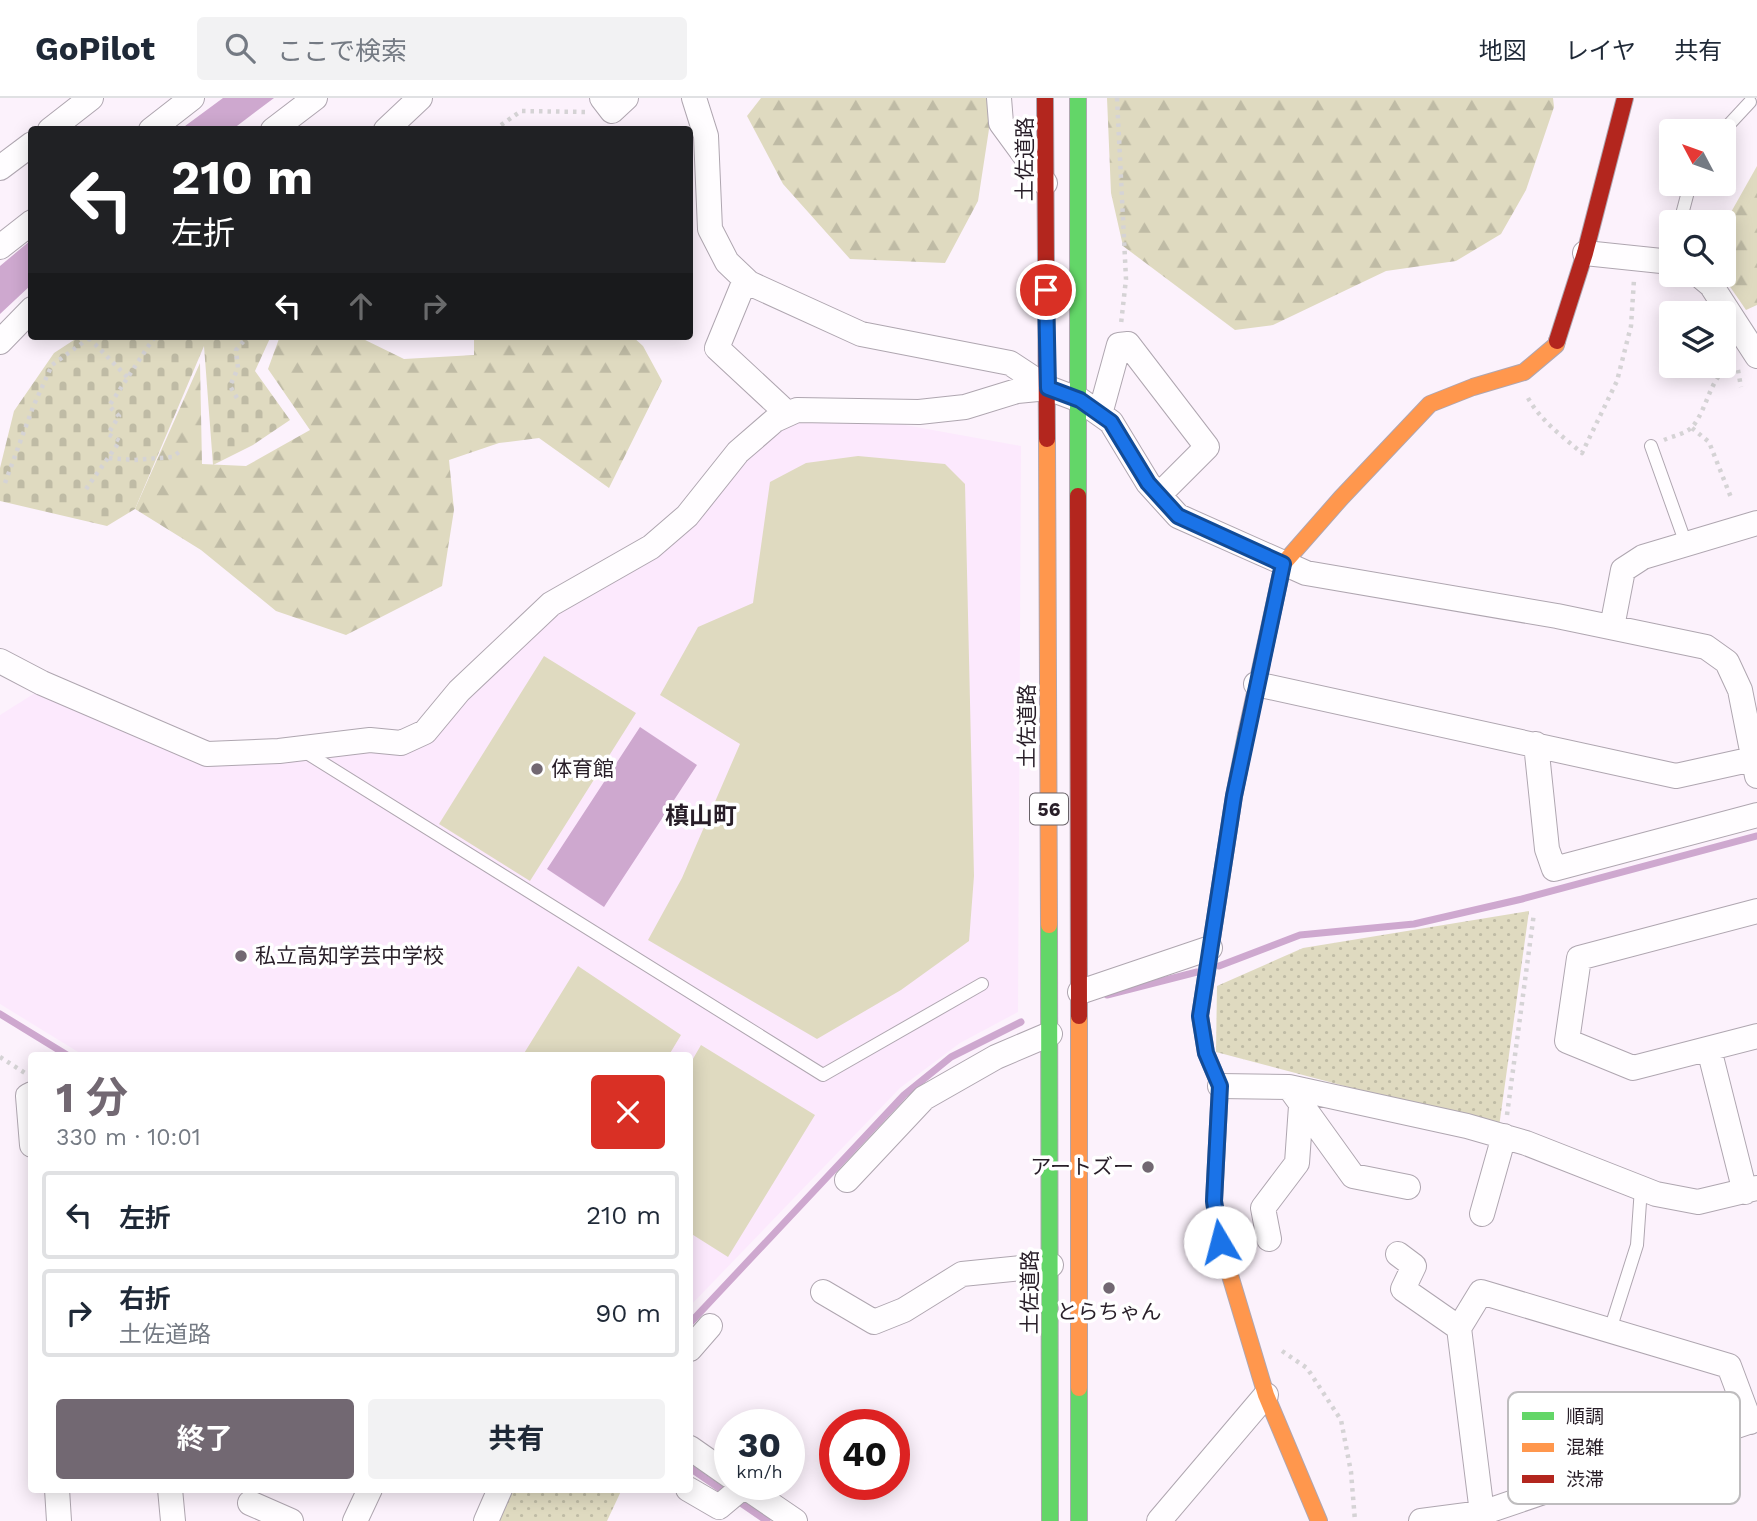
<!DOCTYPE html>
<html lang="ja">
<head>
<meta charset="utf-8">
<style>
  body { margin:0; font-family:"Work Sans","Noto Sans JP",sans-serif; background:#f2f2f3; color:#1f2937; height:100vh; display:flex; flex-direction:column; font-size:26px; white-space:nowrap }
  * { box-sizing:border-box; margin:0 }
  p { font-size:23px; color:#747a83 }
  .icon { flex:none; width:38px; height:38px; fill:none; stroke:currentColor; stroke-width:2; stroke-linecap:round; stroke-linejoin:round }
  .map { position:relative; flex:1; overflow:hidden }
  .details { position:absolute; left:28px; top:954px; width:665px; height:441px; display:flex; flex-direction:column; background:#fff; border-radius:7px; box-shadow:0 4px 18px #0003 }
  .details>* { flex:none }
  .top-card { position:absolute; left:28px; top:28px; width:665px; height:214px; border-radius:7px; box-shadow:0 4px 18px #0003; background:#202124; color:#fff; overflow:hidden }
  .needle { width:46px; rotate:311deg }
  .controls { position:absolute; left:1659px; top:21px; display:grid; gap:14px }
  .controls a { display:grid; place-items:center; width:77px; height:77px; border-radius:7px; background:#fff; box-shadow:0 4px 18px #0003; font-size:35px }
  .speed { position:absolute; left:714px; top:1311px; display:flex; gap:14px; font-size:35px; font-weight:700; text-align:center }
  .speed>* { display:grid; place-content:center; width:91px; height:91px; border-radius:50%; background:#fff; box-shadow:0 4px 18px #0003; line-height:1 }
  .speed small { font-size:18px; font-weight:400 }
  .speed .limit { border:10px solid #d22; background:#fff; color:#111 }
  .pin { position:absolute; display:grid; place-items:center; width:60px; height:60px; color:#fff; margin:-30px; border:4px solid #fff; border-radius:50%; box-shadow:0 2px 7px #0007 }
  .me { position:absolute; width:77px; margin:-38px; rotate:352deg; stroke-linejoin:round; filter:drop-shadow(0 0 5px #0008) }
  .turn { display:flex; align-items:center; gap:24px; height:147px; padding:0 28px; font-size:32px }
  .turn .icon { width:91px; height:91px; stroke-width:2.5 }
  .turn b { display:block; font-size:49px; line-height:60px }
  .lanes { display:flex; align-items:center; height:66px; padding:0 28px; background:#0003; justify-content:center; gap:35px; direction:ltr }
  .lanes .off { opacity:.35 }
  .round { display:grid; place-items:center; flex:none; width:74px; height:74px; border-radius:7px; background:#f2f2f3 }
  .overview { display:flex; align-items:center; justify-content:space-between; height:119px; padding:0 28px }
  h1 { font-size:42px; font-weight:700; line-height:52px; color:#726872 }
  .primary-button { display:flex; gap:14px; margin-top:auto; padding:14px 28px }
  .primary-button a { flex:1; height:80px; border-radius:7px; background:#726872; color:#fff; font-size:28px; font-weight:700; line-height:80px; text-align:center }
  .primary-button a+a { background:#f2f2f3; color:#1f2937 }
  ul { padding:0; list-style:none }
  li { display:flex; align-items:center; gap:21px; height:88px; margin:0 14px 10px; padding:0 14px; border:4px solid #e0e1e3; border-radius:7px }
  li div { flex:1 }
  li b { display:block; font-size:26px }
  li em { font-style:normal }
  header { display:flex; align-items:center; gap:42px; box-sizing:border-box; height:98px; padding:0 35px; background:#fff; border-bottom:2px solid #e0e1e3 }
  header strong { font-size:33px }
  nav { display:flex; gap:38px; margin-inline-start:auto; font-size:24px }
  .search { width:490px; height:63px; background:#f2f2f3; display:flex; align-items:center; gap:18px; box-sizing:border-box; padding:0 24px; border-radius:7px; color:#747a83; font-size:26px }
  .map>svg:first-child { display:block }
  .built { fill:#fce9fd }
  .grass { fill:url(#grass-dots) }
  .forest { fill:url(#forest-firs) }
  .cemetery { fill:url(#cemetery-stones) }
  .green { fill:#dfdac0 }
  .water { fill:#cea8cf }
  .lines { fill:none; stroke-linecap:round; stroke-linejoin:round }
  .stream { stroke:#cea8cf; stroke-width:7 }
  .lane-casing { stroke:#afa6b0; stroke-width:14 }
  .street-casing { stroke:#afa6b0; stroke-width:26 }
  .fast-casing { stroke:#afa6b0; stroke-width:18 }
  .slow-casing { stroke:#afa6b0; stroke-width:18 }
  .jam-casing { stroke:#afa6b0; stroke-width:18 }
  .path { stroke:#d5d3d5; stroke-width:4.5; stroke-dasharray:3.5 5; stroke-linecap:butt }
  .lane { stroke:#fffdff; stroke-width:12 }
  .street { stroke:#fffdff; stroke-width:24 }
  .fast { stroke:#63d668; stroke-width:16 }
  .slow { stroke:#ff974d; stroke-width:16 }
  .jam { stroke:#b3261e; stroke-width:16 }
  .route-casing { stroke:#114b97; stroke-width:18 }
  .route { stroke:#1a73e8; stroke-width:12 }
  .poi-dot { fill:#726872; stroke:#fff; stroke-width:2.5 }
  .labels { text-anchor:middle; stroke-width:7; stroke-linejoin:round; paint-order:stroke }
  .shield { fill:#fff; stroke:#686268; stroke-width:2 }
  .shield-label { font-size:19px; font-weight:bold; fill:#281e28 }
  .street-label { font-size:21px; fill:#281e28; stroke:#fff }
  .poi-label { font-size:21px; fill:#281e28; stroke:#fff; text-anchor:start }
  .quarter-label { font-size:24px; font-weight:bold; fill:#281e28; stroke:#fff }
  .key { fill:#fff; stroke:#bebcbe; stroke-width:2 }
  .key-label { font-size:19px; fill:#281e28 }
</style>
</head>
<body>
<header>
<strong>GoPilot</strong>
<div class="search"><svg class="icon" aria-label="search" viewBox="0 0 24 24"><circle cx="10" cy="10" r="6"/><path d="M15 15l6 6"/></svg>ここで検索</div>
<nav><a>地図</a><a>レイヤ</a><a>共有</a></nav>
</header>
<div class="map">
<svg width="1757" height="1423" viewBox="0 0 1757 1423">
  <defs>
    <pattern id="grass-dots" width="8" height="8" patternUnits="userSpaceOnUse" patternTransform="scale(1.75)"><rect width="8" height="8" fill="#dfdac0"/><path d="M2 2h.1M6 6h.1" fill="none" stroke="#bfbba5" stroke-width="1.8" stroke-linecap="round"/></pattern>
    <pattern id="forest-firs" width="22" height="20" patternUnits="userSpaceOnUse" patternTransform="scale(1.75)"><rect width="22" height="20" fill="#dfdac0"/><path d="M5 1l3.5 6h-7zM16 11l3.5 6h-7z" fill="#bfbba5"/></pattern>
    <pattern id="cemetery-stones" width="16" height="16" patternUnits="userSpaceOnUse" patternTransform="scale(1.75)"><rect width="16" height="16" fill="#dfdac0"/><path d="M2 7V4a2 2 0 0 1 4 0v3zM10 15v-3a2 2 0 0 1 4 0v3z" fill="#bfbba5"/></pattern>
  </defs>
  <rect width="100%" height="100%" fill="#fcf2fc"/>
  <path class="built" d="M872,321L1021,348L1018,914L960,945L900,990L690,1208V957H83L0,906V617L35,595L202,666L377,649L471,592L552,515L792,322Z"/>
  <path class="grass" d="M1529,813L1499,1029L1216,954L1217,888L1303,850Z
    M510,1391H622L607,1423H495Z"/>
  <path class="forest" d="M761,0H991L993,5L978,103L945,165L850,161L783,86L747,18Z
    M1107,0H1553L1554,9L1526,92L1501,136L1456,163L1386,173L1273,227L1235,232L1123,148L1111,95Z
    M1757,68V207L1746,212L1722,177L1724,134L1730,116Z
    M280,238H357L404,261L474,257V238H632L643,248L662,283L609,390L539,340L499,345L449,362L454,412L442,488L346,537L276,513L201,452L135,411L200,265L202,366L246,368L310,332L268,271Z"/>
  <path class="cemetery" d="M80,238H271L255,273L290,322L253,347L213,367L204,248L135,411L107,428L0,403V370L14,313L54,255Z"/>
  <path class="green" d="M858,358L945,366L965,386L974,778L969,843L901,892L817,941L648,842L682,780L740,646L660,597L698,529L753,505L770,384L806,365Z
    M544,558L636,615L530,783L439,726Z
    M578,868L681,937L669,957H523Z
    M701,947L815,1017L728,1159L690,1135V966Z"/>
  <path class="water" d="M223,0H274L233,31H181Z
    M31,142V187L0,216V168Z
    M640,629L697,667L604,809L547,771Z"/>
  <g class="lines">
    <path class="stream" d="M1219,868L1300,837L1414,826L1522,801L1757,738
      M1107,897L1197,874
      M0,916L67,957
      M690,1225L904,997L951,959L1021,924
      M690,1370L767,1423"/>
    <defs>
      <path id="lane" d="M1723,33L1750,4
        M1680,124L1690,86
        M1651,348L1686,446
        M302,652L823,977L982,886
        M1610,1232L1637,1147L1641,1090"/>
      <path id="street" d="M602,0L612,13L626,0
        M694,0L706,38L710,131L727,164L749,185L861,236L1010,265L1048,290L1080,302L1111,324L1148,385L1178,418L1306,475L1557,518L1706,549L1727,564L1740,592L1757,678
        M999,0L1001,25L1045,85
        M50,32L91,0
        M151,32L192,0
        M273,32L315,0
        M386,32L420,0
        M0,70L32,46
        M0,149L32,124
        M1585,155L1671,164
        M1699,177L1711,187L1757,258
        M745,182L717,250L788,316
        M0,244L32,211
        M1100,316L1119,247L1128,246L1207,349L1159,397
        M1612,529L1623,472L1643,459L1757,425
        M0,563L42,585L207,656L279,653L370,642L401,645L425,634L459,593L551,506L651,449L687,418L738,354L775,322L797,312L919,314L965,309L1017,293L1048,290
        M1256,586L1676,678L1753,661
        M1536,646L1547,751L1554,771L1757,717
        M1757,813L1579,860L1567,943L1633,970L1757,938
        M1080,894L1210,850
        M1709,951L1745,1094
        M1220,988L1289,989L1467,1028L1526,1045L1656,1096L1698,1104L1757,1090
        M1289,989L1353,1078L1408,1089
        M32,996L28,998L32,1047
        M847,1082L924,1000L996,959L1050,936
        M1482,1116L1504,1038
        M1269,1141L1263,1110L1297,1065L1301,1008
        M1398,1156L1414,1168L1403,1191L1459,1230
        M823,1194L874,1224L904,1212L962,1176L1051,1167
        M690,1251L710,1228
        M690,1350L730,1378
        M741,1386L795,1423
        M57,1391L59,1423
        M170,1391L173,1423
        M688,1391L719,1409L744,1388
        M250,1405L291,1423
        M355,1423L370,1391
        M486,1423L500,1391
        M1159,1423L1266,1297
        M1421,1423L1482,1415L1757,1321
        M1483,1423L1459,1230L1481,1194L1729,1268L1750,1324"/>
      <path id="fast" d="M1078,0V398
        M1049,827L1050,1423
        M1203,936L1200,918L1234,698L1246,637
        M1079,1290V1423"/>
      <path id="slow" d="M1047,341L1049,827
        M1246,637L1283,466L1341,400L1430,306L1473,289L1524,274L1556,247L1557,243
        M1079,918V1290
        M1203,936L1206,955L1220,988L1214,1103L1220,1144L1266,1297L1319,1423"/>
      <path id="jam" d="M1045,0L1047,341
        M1557,243L1585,155L1625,0
        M1078,398L1079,918"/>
    </defs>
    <use href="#lane" class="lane-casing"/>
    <use href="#street" class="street-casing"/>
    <use href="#fast" class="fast-casing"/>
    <use href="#slow" class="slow-casing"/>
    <use href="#jam" class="jam-casing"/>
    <path class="path" d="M1117,0L1126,181L1121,226
      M494,32L521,13L587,14
      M89,240L128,280
      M1738,272L1741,289
      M237,300L230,288L238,270L236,252L248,238
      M1528,300C1541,323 1563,339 1582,355L1617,283L1631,228L1634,182
      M1692,330L1709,344L1732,402
      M1664,342C1673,338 1688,335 1693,328C1709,308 1710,275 1735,265
      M109,360L134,362L172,359L182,352
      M5,385L33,309L52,267L92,238
      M86,391L120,343L108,336L119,318L109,308L155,238
      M0,959L25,975
      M1507,1017L1534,815
      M1282,1253L1307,1270L1341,1322L1351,1374L1355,1423"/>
    <use href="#lane" class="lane"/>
    <use href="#street" class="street"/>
    <use href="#fast" class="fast"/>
    <use href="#slow" class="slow"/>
    <use href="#jam" class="jam"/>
  </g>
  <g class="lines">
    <defs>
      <path id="route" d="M1046,192L1048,290L1080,302L1111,324L1148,385L1178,418L1283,466L1234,698L1200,918L1206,955L1220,988L1214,1103L1220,1144"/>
    </defs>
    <use href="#route" class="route-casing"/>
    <use href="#route" class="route"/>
  </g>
  <g class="poi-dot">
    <circle cx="537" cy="671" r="7"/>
    <circle cx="241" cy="858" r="7"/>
    <circle cx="1148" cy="1069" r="7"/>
    <circle cx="1109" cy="1190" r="7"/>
  </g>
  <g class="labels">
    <rect class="shield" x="1030" y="695.5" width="38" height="31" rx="5"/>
    <g class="shield-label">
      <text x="1049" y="718">56</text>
    </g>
    <g class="street-label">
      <text transform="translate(1025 61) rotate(-90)" y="7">土佐道路</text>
      <text transform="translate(1027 628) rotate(-90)" y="7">土佐道路</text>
      <text transform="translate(1030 1194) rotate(-90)" y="7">土佐道路</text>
    </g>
    <g class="poi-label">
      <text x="551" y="678">体育館</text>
      <text x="255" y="865">私立高知学芸中学校</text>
      <text x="1134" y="1076" text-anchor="end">アートズー</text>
      <text x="1109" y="1221" text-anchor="middle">とらちゃん</text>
    </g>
    <g class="quarter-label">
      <text x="701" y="726">槙山町</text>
    </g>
  </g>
  <rect x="1508" y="1294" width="232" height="112" rx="10" class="key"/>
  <rect x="1522" y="1314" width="32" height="8" fill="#63d668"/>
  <rect x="1522" y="1345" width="32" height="9" fill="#ff974d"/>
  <rect x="1522" y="1377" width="32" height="8" fill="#b3261e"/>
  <g class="key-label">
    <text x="1566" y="1325">順調</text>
    <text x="1566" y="1356">混雑</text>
    <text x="1566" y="1388">渋滞</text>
  </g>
</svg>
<div class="controls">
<a><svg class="needle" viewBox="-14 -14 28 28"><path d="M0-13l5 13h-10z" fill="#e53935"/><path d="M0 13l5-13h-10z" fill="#747a83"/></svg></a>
<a><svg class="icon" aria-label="search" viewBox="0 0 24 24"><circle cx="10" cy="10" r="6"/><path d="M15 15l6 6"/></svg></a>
<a><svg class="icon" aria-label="layers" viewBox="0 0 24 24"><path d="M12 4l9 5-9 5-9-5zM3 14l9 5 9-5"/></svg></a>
</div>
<div class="speed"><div>30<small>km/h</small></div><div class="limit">40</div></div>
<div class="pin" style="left:1046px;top:192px;background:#d93025"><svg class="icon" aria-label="arrive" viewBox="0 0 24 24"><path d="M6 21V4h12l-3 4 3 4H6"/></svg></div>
<svg class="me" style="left:1220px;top:1144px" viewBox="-20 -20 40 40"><circle r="19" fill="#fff"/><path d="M0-13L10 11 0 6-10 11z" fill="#1a73e8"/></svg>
<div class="top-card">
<div class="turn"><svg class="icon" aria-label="left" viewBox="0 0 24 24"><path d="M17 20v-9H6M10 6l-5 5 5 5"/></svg><div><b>210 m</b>左折</div></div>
<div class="lanes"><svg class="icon" aria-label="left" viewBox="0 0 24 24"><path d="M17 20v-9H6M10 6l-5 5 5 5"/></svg><svg class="icon off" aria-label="ahead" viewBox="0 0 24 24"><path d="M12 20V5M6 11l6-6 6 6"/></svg><svg class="icon off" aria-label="right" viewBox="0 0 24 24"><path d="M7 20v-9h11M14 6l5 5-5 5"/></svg></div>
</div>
<section class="details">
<div class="overview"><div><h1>1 分</h1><p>330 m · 10:01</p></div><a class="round" style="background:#d93025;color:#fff"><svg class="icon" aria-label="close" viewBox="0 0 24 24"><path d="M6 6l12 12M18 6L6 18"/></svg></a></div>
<ul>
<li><svg class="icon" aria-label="left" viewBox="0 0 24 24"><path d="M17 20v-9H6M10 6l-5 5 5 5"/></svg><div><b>左折</b></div><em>210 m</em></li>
<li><svg class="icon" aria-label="right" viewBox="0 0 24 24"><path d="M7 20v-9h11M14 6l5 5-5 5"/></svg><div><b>右折</b><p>土佐道路</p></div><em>90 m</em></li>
</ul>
<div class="primary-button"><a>終了</a><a>共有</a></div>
</section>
</div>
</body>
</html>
